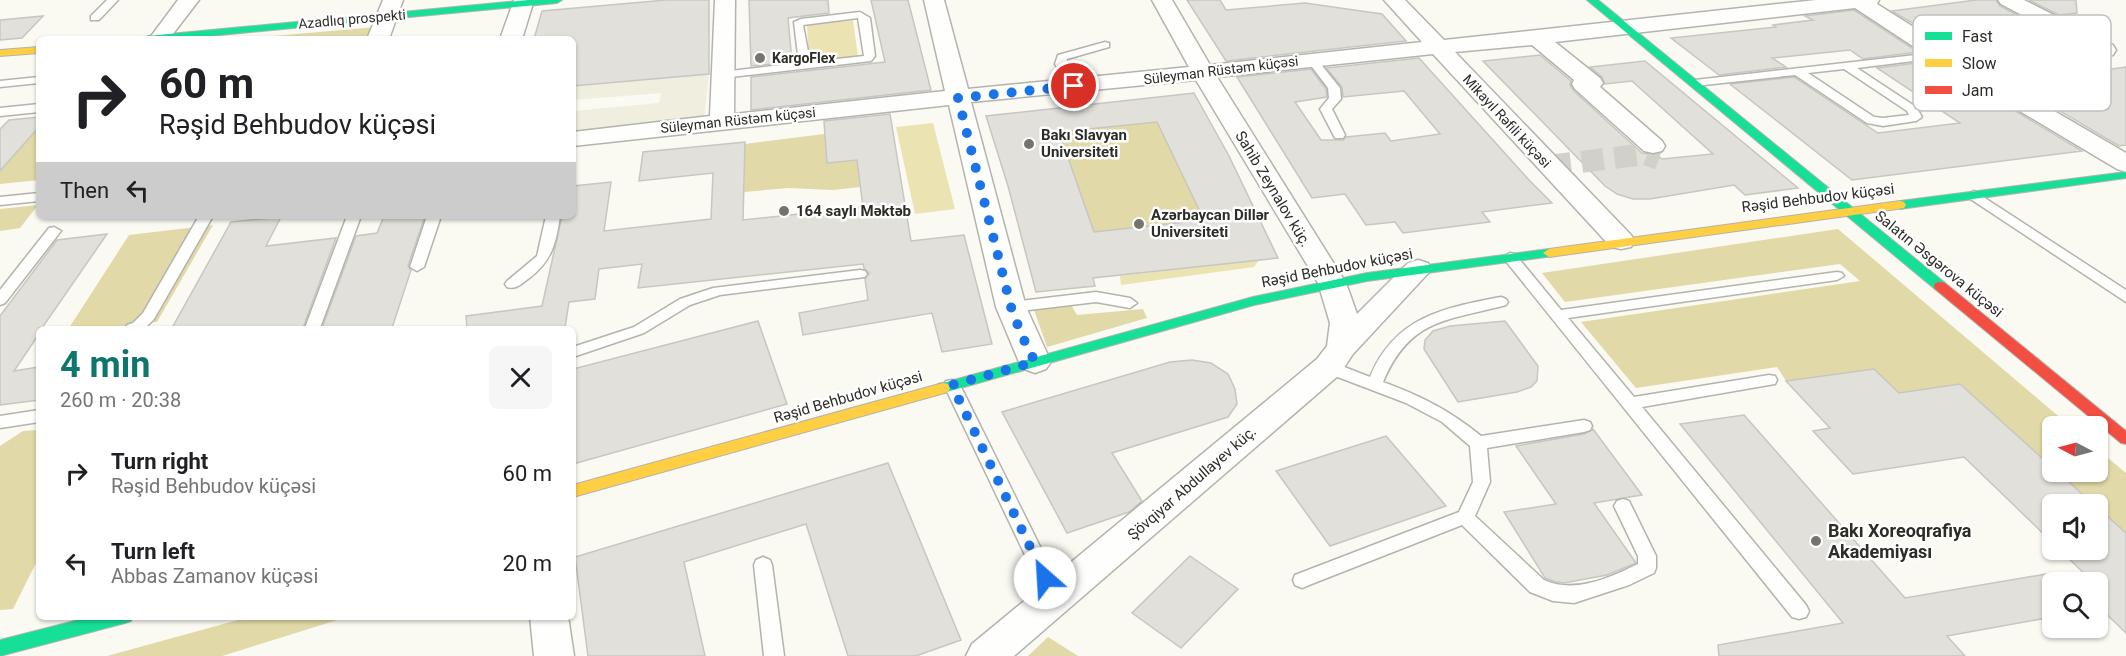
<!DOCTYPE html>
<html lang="en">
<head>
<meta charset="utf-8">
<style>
  body { margin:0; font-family:Roboto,sans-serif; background:#f6f6f6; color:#202124; height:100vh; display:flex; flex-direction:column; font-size:22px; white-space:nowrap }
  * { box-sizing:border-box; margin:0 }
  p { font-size:20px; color:#757577 }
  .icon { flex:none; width:33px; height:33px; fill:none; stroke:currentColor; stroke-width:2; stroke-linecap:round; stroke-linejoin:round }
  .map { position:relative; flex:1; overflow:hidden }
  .sheet { position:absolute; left:36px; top:326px; width:540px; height:294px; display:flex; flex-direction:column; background:#fff; border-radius:9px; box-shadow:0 2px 4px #0004 }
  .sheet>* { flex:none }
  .hud { position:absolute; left:36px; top:36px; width:540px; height:183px; border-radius:9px; box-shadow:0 2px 4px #0004; background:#fff; color:#202124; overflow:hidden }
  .needle { width:39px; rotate:276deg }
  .buttons { position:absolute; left:2042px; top:416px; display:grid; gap:12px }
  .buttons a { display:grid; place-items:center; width:66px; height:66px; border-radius:9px; background:#fff; box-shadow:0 2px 4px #0004; font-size:30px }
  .pin { position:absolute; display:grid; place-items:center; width:51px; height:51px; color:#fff; margin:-26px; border:3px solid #fff; border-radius:50%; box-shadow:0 2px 6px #0007 }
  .me { position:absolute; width:66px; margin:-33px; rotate:334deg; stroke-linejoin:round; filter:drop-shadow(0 0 4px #0008) }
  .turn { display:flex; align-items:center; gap:21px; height:126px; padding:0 24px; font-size:27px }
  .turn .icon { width:78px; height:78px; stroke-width:2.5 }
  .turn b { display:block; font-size:42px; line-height:51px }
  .then { display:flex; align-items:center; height:57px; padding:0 24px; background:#0003; gap:12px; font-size:22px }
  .round { display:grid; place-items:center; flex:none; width:63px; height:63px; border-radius:9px; background:#f6f6f6 }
  .overview { display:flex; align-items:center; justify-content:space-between; height:102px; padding:0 24px }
  h1 { font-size:36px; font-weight:700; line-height:45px; color:#0f766e }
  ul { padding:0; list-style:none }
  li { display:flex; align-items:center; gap:18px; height:90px; padding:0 24px }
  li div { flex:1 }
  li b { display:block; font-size:22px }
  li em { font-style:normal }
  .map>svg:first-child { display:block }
  .built { fill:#f0eedf }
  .green { fill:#ebe3b2 }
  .forest { fill:#e1d9a7 }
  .building { fill:#e1e0da; stroke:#c7c6c1; stroke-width:1.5; fill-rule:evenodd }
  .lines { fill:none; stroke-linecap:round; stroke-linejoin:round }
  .street-tunnel { stroke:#d1d0c9; stroke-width:22; stroke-dasharray:22 11; stroke-linecap:butt }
  .lane-casing { stroke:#b4b3ae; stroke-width:3 }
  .street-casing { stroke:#b4b3ae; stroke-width:3 }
  .fast-casing { stroke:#b4b3ae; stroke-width:2 }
  .slow-casing { stroke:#b4b3ae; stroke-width:2 }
  .jam-casing { stroke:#b4b3ae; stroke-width:2 }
  .lane { fill:#fefefd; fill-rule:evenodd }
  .street { fill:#fefefd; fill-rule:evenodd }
  .fast { fill:#16e098; fill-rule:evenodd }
  .slow { fill:#ffcf43; fill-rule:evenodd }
  .jam { fill:#f24e42; fill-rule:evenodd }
  .route { stroke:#1a73e8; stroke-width:10; stroke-dasharray:0 18 }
  .poi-dot { fill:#75746e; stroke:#fff; stroke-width:2 }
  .labels { text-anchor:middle; stroke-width:5; stroke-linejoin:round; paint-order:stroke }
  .far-street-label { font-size:14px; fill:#2d2d27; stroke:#fff }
  .far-poi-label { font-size:14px; font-weight:bold; fill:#2d2d27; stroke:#fff; text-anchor:start }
  .poi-label { font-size:15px; font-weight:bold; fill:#2d2d27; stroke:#fff; text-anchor:start }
  .street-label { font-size:15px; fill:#2d2d27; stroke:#fff }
  .near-poi-label { font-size:18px; font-weight:bold; fill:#2d2d27; stroke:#fff; text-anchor:start }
  .key { fill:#fff; stroke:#c0c0be; stroke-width:1.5 }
  .key-label { font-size:16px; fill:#2d2d27 }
</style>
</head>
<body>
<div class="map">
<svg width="2126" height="656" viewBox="0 0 2126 656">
  <rect width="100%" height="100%" fill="#faf9f2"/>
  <path class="built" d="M709,74L704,119L573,132L575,111L659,103L661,93L573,100L575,86Z"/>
  <path class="green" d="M853,20L858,57L809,62L807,24Z
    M933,123L955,209L915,214L896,127Z
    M1259,260L1254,267L1121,285L1120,276Z"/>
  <path class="forest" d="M376,27L370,39H351L352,36L323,39H241Z
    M1157,122L1204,220L1094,232L1059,132Z
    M39,127V180L0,184V172Z
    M840,132L827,163L857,160L860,187L833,190L788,188L744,192L745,144Z
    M38,205L20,228L0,231V209Z
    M213,225L157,322L108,328H69L129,235Z
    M1838,229L2070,426H2052V467L1960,384L1899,393L1874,369L1786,381L1777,367L1636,388L1581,322L1860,281L1840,264L1565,302L1542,273Z
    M1071,305L1077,315L1143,309L1147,318L1047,347L1034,310Z
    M39,430V557L13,609L0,610V446L23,431Z
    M2097,449L2126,473V533L2097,507V504H2093L2057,471H2097Z
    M249,617H347L222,656H107Z
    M1048,637L1078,656H1028Z"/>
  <path class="building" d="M666,0H709V74L573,86V39H534L542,11Z
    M749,0H828L829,13L788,18L792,62L751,66Z
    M871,0H908L931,90L751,110V77L885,62Z
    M1187,0H1220L1226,10L1305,3L1382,14L1406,41L1226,61Z
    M1976,0H1996L2000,6L2025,19L2021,20L2112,69L2126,67V145L2119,146L1892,11Z
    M2029,0H2076L2077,13L2059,15Z
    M1854,10L1918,52L1863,59L1850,50L1772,58L1786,67L1719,75L1671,38L1776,27L1773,25L1813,20L1805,16Z
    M43,16L22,38L0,40V20Z
    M1540,55L1571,81L1570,85L1574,91L1642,153L1656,155L1662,159L1713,154L1632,81L1605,84L1602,77L1590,67L1645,61L1798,188L1745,195L1734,185L1650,199H1633L1617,194L1605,186L1483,61Z
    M1419,58L1529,180L1552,203L1482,212L1490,222L1403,233L1395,222L1366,225L1345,194L1312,198L1237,77L1311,69L1326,89L1327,97L1295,102L1321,140H1343L1346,137L1385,133L1391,141L1440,134L1404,91L1343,97L1342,87L1326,68Z
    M1932,61L2082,151L1852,180L1730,84L1794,77L1878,133L1960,123L1877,68Z
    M1194,93L1229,156L1278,258L1093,278L1095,286L1036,292L1008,186L986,116ZM1157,122L1204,220L1094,232L1059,132Z
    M890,114L911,241L964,235L992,344L942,352L932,313L803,335L799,313L868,300L865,279L869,273L864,268L863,264L638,288L642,264L599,269L595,299L569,302L565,328H467L466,316L542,306L562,216H573V186L611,182L604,231L711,219L713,173L639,181L643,152L745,142L743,220L863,207L857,160L827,163L824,121Z
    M39,117V127L0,171V129L9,120Z
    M384,216H425L408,266L411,270L392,328H322L356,236L377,233Z
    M281,217L266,246L336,238L303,328H172L231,222Z
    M107,234L42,328H39V334L14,371L39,367V400L0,405V316L57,240Z
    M758,321L787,404L573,464V369Z
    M1505,321L1538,366L1537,381L1531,387L1517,392L1458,402L1424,349L1425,340L1433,331L1450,326Z
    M1192,360L1211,363L1228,374L1235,389L1237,404L1228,417L1112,453L1142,501L1129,512L1067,533L1002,412L1170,362Z
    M1874,369L1899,393L1960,384L2052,467V471H2057L2093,504H2052V542L1964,457L1853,474L1813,431L1830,428L1786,381Z
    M1744,415L1905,598L2052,573V617L1947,636L1965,656H1719L1718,645L1843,623L1680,424Z
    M1593,429L1642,495L1594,503L1636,563L1607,575L1564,583L1556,582L1545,578L1504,512L1556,504L1516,446L1584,434Z
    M1386,436L1446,506L1330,546L1276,471Z
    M888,463L961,640L916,656H848L806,524L684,562L705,656H588L575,557Z
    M2097,507L2126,533V633L2097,605V582H2093L2059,549H2097Z
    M1190,556L1238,589L1181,648L1132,613Z"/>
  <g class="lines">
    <path class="street-tunnel" d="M1549,166L1645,154L1659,159"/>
    <defs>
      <path id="lane" d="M107,0H118L99,20H91V16Z
        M860,12L870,18L875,56L871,61L722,78L716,75L722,72L799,63L794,22L801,19ZM858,18L864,56L810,62L803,25Z
        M1105,42L1109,43V47L1067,59V64L1080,86L1078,88H1070L1055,64L1058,55Z
        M1942,52L1946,53V57L1857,68L1916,107L1922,117L1916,121L1883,126L1867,123L1795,75L1695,86L1689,83L1695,80ZM1844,69L1907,111L1909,115L1883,118L1874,117L1808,73Z
        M1311,56L1315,57L1340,88L1341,99L1332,109L1345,135L1343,138H1335L1320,109L1329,98L1328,88L1306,59Z
        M39,77V83L0,87V81Z
        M39,104V112L0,116V108Z
        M1974,191L2126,290V302L1969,198L1967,195Z
        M39,193V201L0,205V197Z
        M199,216H213L154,319L145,328H125L127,325L133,323L143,313Z
        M347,216H361L320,328H305Z
        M427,216H441L424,267L417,271L410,267Z
        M546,216H560C556,244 552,261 528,279C521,284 516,290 507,287L505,284L507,281L537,256Z
        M54,227L61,231L5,303L0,305V290L49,228Z
        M1510,253L1515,254L1561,310L1837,272L1842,273L1844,276L1837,280L1568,318L1634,397L1769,375L1775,376L1777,380L1775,384L1769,385L1642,407L1806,605L1809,611L1806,617L1799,619L1792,617L1505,260L1503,257Z
        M860,270L865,271L867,274L865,277L720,295L690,305L644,333L573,357V347L634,327L680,299L713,288Z
        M1096,292L1130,298L1137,303L1130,308L1096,302L1011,312L1004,307L1011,302Z
        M1501,297L1506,299L1508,302L1506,305C1447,321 1410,318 1383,382C1423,397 1449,410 1481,436L1584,420L1590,422L1592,426L1590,430L1584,432L1487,448L1490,482L1475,516L1544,580C1575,594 1609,578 1638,564V556L1614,506L1617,501L1623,499L1629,501L1656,556V568L1654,573L1629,585L1574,603L1553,601L1530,592L1462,525L1309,585L1302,588L1295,585L1293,580L1295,575L1459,512L1473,482L1470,446L1442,422L1406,403L1322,371L1320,367L1322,363H1334L1370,377C1395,317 1443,308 1501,297Z
        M952,380L958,381L960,385L1066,599L1063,605L1056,607L1049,605L1046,599L944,385L946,381Z
        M39,410V422L0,428V416Z
        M763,557L770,560L772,565L784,656H764L754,565L756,560Z"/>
      <path id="street" d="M178,0H199L169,39H149Z
        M383,0H403L389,39H367Z
        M514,0H534L522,39H500Z
        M715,0H735L734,114L945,91L924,0H944L968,89L1189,67L1152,0H1172L1210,65L1422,42L1384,0H1405L1444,40L1816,0H1879L1877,4L1950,50L2126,153V172L2117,169L1934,60L1855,8L1555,42L1600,78L1603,83L1600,87L1662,141L1665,146L1662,151L1653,153L1644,151L1575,89L1572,84L1574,80L1532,45L1455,52L1631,235L1635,241L1631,247L1621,249L1611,247L1433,54L1217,77L1346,283L1357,314L1408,263L1418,260L1428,263L1432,269L1353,354L1339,375L1014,656H966L972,644L1317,359L1327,346L1330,323L1318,283L1196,80L971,102L1026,307L1051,362L1046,369L1035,373L1024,369L1019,362L996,307L949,105L573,146V132L710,116Z
        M1998,0H2024L2113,45L2116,50L2113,55L2105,56L2097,55L2001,4Z
        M530,616H568L574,656H534Z"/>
      <path id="fast" d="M528,0H562L557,3L178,39H143L148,36Z
        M1587,0H1598L1945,283L1946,286L1945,289H1935Z
        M2126,172V178L1900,209L1894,205L1900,201Z
        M1549,249L1553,250L1555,253L1553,256L1367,281L1254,305L943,393L938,392L936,388L938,384L943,383L1253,297L1367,273Z
        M94,616H133L131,621L125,623L0,656V640Z"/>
      <path id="slow" d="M39,47V53L0,56V50Z
        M1900,201L1904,202L1906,205L1904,208L1549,257L1543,253L1549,249Z
        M943,383L948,384L950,388L948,392L573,497V485Z"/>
      <path id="jam" d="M1940,282L1945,283L2126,431V444L2121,443L1935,289L1934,286L1935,283Z"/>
    </defs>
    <use href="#lane" class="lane-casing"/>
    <use href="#street" class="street-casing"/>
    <use href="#fast" class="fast-casing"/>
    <use href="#slow" class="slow-casing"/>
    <use href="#jam" class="jam-casing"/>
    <use href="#lane" class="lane"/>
    <use href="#street" class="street"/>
    <use href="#fast" class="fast"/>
    <use href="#slow" class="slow"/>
    <use href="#jam" class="jam"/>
  </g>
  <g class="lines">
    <path class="route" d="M1045,578L952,385L1035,362L1021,334L1011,307L958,98L1074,86"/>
  </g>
  <g class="poi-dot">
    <circle cx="760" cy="58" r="6"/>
    <circle cx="1029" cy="144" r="6"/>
    <circle cx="784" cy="211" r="6"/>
    <circle cx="1139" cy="224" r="6"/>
    <circle cx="1816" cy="541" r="6"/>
  </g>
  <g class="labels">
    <g class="far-street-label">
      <text transform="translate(352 19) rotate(-5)" y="5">Azadlıq prospekti</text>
      <text transform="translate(1221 70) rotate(-7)" y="5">Süleyman Rüstəm küçəsi</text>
      <text transform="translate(738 120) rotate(-6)" y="5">Süleyman Rüstəm küçəsi</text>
      <text transform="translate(1507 121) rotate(47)" y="5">Mikayıl Rəfili küçəsi</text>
    </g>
    <g class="far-poi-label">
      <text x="772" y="63">KargoFlex</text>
    </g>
    <g class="poi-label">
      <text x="1041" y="140">Bakı Slavyan<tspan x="1041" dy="17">Universiteti</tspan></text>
      <text x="796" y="216">164 saylı Məktəb</text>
      <text x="1151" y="220">Azərbaycan Dillər<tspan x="1151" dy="17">Universiteti</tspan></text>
    </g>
    <g class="street-label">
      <text transform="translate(1273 189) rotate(59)" y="5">Sahib Zeynalov küç.</text>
      <text transform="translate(1818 198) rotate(-7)" y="5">Rəşid Behbudov küçəsi</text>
      <text transform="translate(1939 264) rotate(39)" y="5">Salatın Əsgərova küçəsi</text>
      <text transform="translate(1337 268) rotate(-11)" y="5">Rəşid Behbudov küçəsi</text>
      <text transform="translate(848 397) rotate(-16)" y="5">Rəşid Behbudov küçəsi</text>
      <text transform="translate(1192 483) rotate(-41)" y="5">Şövqiyar Abdullayev küç.</text>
    </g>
    <g class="near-poi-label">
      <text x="1828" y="537">Bakı Xoreoqrafiya<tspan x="1828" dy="21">Akademiyası</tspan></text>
    </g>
  </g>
  <rect x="1913" y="15" width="198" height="96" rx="9" class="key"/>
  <rect x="1925" y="32" width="27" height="8" fill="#16e098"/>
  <rect x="1925" y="59" width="27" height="8" fill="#ffcf43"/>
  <rect x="1925" y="86" width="27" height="8" fill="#f24e42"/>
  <g class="key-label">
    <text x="1962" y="42">Fast</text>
    <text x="1962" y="69">Slow</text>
    <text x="1962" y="96">Jam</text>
  </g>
</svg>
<div class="buttons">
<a><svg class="needle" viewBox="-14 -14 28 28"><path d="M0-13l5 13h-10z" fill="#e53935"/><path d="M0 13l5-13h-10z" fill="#757577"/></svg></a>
<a><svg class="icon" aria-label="sound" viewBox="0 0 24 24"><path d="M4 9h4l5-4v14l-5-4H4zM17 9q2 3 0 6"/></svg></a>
<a><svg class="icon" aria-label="search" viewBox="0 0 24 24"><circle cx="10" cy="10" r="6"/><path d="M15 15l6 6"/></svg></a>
</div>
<div class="pin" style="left:1074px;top:86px;background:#d93025"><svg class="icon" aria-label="arrive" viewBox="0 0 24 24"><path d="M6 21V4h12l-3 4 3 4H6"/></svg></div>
<svg class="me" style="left:1045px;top:578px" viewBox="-20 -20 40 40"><circle r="19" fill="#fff"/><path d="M0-13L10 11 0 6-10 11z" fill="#1a73e8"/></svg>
<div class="hud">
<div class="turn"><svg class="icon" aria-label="right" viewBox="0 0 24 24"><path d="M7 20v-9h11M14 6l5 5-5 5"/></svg><div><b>60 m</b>Rəşid Behbudov küçəsi</div></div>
<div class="then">Then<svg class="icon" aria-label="left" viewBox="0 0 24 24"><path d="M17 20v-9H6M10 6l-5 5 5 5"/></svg></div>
</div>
<section class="sheet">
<div class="overview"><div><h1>4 min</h1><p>260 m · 20:38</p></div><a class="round"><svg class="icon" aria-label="close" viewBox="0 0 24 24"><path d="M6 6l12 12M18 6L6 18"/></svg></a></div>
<ul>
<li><svg class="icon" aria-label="right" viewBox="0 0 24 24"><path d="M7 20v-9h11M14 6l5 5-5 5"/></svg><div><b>Turn right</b><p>Rəşid Behbudov küçəsi</p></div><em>60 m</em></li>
<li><svg class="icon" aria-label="left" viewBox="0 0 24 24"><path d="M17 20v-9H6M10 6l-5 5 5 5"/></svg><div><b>Turn left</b><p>Abbas Zamanov küçəsi</p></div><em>20 m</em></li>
</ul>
</section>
</div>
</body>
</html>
